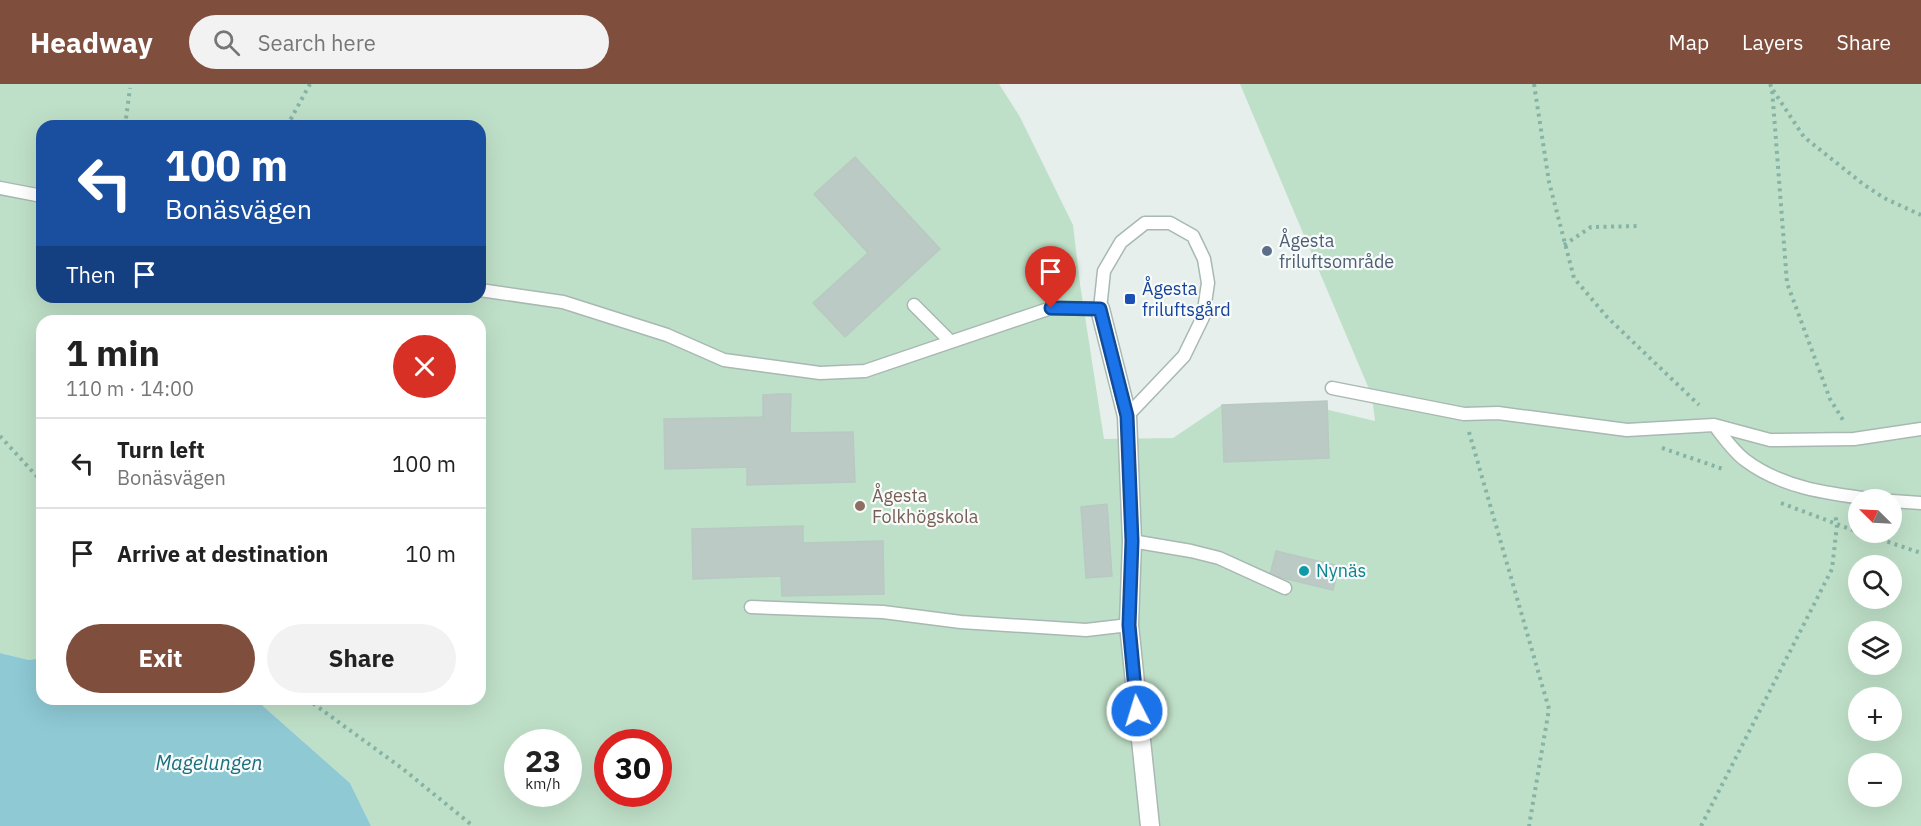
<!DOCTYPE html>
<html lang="en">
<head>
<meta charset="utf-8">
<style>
  body { margin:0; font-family:"IBM Plex Sans",sans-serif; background:#f2f2f2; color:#222; height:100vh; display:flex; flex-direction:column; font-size:22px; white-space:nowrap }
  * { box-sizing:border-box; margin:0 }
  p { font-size:20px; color:#767676 }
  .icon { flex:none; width:33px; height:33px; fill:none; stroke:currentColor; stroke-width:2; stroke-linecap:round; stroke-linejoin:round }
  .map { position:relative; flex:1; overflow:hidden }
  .details { position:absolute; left:36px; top:231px; width:450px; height:390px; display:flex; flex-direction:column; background:#fff; border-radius:18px; box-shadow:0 6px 24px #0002 }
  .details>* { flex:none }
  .banner { position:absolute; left:36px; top:36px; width:450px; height:183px; border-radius:18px; box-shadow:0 6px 24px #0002; background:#1a4fa0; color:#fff; overflow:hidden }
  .needle { width:39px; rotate:294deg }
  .fabs { position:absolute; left:1848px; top:405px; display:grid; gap:12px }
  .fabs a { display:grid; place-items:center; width:54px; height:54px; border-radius:50%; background:#fff; box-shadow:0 6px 24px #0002; font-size:30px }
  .speed { position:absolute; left:504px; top:645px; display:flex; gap:12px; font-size:30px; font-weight:700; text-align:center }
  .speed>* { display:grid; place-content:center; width:78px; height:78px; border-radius:50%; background:#fff; box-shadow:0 6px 24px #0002; line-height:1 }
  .speed small { font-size:15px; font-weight:400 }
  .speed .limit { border:9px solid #d22; background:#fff; color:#111 }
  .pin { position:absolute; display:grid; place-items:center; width:51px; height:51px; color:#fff; margin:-62px -26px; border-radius:50% 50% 50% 0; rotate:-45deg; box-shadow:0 0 6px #0007 }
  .pin .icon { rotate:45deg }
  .me { position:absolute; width:66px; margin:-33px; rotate:355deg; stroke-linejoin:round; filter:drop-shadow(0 0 4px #0008) }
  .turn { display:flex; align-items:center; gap:21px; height:126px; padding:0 30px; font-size:27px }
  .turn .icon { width:78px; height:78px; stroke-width:2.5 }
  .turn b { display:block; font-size:42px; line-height:51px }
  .then { display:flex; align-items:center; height:57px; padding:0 30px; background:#0003; gap:12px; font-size:22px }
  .round { display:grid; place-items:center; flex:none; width:63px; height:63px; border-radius:32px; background:#f2f2f2 }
  .summary { display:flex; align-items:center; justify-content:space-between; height:102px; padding:0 30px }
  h1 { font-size:36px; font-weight:700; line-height:45px }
  .button { display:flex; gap:12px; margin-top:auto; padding:12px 30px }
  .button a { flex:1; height:69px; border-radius:36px; background:#804e3d; color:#fff; font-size:24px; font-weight:700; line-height:69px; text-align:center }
  .button a+a { background:#f2f2f2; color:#222 }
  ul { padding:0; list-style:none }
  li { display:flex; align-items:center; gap:18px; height:90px; padding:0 30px; border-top:2px solid #e0e0e0 }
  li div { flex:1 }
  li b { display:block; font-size:22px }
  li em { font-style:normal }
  header { display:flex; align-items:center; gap:36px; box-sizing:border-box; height:84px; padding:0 30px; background:#804e3d; color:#fff }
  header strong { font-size:28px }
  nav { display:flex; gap:33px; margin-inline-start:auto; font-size:21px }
  .search { width:420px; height:54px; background:#f2f2f2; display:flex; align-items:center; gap:15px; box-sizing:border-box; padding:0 21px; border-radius:33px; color:#767676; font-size:22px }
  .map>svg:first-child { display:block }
  .green { fill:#bfe0c8; fill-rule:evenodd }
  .water { fill:#8ec9d4 }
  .building { fill:#bbcac4; stroke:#b8c9c2; stroke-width:1.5 }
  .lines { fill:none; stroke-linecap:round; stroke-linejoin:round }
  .lane-casing { stroke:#a8b8b2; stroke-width:15 }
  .street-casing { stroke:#a8b8b2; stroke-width:21 }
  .path { stroke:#86b3a5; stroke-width:4; stroke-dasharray:3 4.5; stroke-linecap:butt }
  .lane { stroke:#fff; stroke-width:12 }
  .street { stroke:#fff; stroke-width:18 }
  .route-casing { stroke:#114b97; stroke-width:15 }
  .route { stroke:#1a73e8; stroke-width:10 }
  .service-dot { fill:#5c6f8a; stroke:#f7fbf9; stroke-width:2 }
  .transit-dot { fill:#1a4fb4; stroke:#f7fbf9; stroke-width:2 }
  .education-dot { fill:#8d6e63; stroke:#f7fbf9; stroke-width:2 }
  .culture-dot { fill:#0f9aa8; stroke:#f7fbf9; stroke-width:2 }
  .labels { text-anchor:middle; stroke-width:4.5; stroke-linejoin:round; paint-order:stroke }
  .service-label { font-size:18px; fill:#4e5e75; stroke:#f7fbf9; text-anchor:start }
  .transit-label { font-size:18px; fill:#164399; stroke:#f7fbf9; text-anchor:start }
  .education-label { font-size:18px; fill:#785e54; stroke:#f7fbf9; text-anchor:start }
  .culture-label { font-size:18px; fill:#0d838f; stroke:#f7fbf9; text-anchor:start }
  .water-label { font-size:20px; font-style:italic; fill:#1c6f80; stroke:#f7fbf9 }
</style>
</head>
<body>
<header>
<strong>Headway</strong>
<div class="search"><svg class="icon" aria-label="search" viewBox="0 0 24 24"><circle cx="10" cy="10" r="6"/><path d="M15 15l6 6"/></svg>Search here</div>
<nav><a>Map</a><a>Layers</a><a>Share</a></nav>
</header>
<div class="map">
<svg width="1921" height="742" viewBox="0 0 1921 742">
  <rect width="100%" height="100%" fill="#e6efeb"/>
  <path class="green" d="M0,0H999L1020,33L1073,141L1080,200L1104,355L1173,354L1222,321L1312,322L1375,337L1372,312L1240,0H1921V742H371L350,699L263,622L260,615H480V237H42V574L29,576L0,569ZM42,42H480V213H42ZM1858,416H1892V448H1858ZM1858,482H1892V514H1858ZM1858,548H1892V580H1858ZM1858,614H1892V646H1858ZM518,658H568V710H518ZM608,658H658V710H608ZM1858,680H1892V712H1858Z"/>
  <path class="water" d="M0,569L29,576L42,574V615H260L263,622L350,699L371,742H0Z"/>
  <path class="building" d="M855,73L940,165L845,253L813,219L868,169L814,110Z
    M780,310H791L790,349L853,348L855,398L747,401V383L665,385L664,335L763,333V311Z
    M1327,317L1329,374L1224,378L1222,321Z
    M1107,420L1112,492L1086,494L1081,423Z
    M803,442V459L883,457L884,510L782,512L781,492L693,495L692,445Z
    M1276,467L1339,482L1333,506L1270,491Z"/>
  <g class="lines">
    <defs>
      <path id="lane" d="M0,104L42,112
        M480,206L563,218L667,251L724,276L820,289L865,287L1051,224L1100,225L1104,187L1121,158L1145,139H1170L1193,152L1204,175L1208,199L1203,233L1184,272L1127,332
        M914,221L951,258
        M1332,304L1464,330L1498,329L1627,346L1714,341L1770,356L1854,355L1921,345
        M1714,341C1723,352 1733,367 1745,376C1783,405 1832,410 1878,416
        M1892,417L1921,419
        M1132,457L1191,467L1219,474L1285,504
        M751,523L883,528L961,538L1086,546L1129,541"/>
      <path id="street" d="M1100,225L1127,332L1132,457L1129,541L1150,742"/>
    </defs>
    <use href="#lane" class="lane-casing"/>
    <use href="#street" class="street-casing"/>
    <path class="path" d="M1534,0L1549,98L1574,194L1607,233L1699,321
      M1770,0L1772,5L1787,199L1830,315L1843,336
      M1773,6L1804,53L1863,100L1884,114L1921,131
      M125,42L130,4
      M287,42L310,0
      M1564,161L1591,143L1640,142
      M1469,348L1549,625L1529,742
      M0,352L42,398
      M1662,364L1723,385
      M1781,419L1858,448
      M1859,448L1921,469
      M307,615L403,685L473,742
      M1701,742L1832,485L1837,441L1835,430"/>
    <use href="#lane" class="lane"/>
    <use href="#street" class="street"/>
  </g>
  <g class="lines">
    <defs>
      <path id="route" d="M1051,224L1100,225L1127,332L1132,457L1129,541L1137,627"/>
    </defs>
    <use href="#route" class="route-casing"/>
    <use href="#route" class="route"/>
  </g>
  <circle class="service-dot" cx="1267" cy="167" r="6"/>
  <rect class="transit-dot" x="1124" y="209" width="12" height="12" rx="3"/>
  <circle class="education-dot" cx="860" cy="422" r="6"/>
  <circle class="culture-dot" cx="1304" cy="487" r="6"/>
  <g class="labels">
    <g class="service-label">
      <text x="1279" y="163">Ågesta<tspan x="1279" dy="21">friluftsområde</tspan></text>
    </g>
    <g class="transit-label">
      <text x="1142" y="211">Ågesta<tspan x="1142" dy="21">friluftsgård</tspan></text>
    </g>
    <g class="education-label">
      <text x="872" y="418">Ågesta<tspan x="872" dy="21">Folkhögskola</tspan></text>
    </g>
    <g class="culture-label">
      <text x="1316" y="493">Nynäs</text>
    </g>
    <g class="water-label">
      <text x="209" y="686">Magelungen</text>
    </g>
  </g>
</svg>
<div class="fabs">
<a><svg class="needle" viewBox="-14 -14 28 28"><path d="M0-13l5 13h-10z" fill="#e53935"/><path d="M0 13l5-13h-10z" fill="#767676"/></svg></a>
<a><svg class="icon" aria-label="search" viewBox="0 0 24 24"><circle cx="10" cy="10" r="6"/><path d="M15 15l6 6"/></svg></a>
<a><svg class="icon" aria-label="layers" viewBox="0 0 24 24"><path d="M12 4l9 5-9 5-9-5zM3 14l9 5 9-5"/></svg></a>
<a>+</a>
<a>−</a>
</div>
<div class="speed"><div>23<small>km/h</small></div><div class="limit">30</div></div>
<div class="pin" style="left:1051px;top:224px;background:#d93025"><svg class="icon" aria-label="arrive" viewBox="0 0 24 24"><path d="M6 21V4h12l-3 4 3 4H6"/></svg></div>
<svg class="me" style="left:1137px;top:627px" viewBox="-20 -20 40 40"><circle r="17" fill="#1a73e8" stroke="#fff" stroke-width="3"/><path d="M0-11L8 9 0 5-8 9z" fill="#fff"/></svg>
<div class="banner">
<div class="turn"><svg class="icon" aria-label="left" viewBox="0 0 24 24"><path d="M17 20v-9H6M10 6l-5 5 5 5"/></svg><div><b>100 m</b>Bonäsvägen</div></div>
<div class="then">Then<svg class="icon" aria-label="arrive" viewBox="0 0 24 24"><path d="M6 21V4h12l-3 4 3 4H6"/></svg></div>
</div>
<section class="details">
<div class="summary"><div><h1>1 min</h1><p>110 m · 14:00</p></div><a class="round" style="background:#d93025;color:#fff"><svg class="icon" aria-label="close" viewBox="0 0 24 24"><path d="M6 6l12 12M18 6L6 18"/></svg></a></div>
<ul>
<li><svg class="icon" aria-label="left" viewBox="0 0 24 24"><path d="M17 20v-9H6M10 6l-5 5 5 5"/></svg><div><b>Turn left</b><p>Bonäsvägen</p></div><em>100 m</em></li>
<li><svg class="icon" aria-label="arrive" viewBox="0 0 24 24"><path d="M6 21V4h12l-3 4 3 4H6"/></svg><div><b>Arrive at destination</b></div><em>10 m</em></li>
</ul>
<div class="button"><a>Exit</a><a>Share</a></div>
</section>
</div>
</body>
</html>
